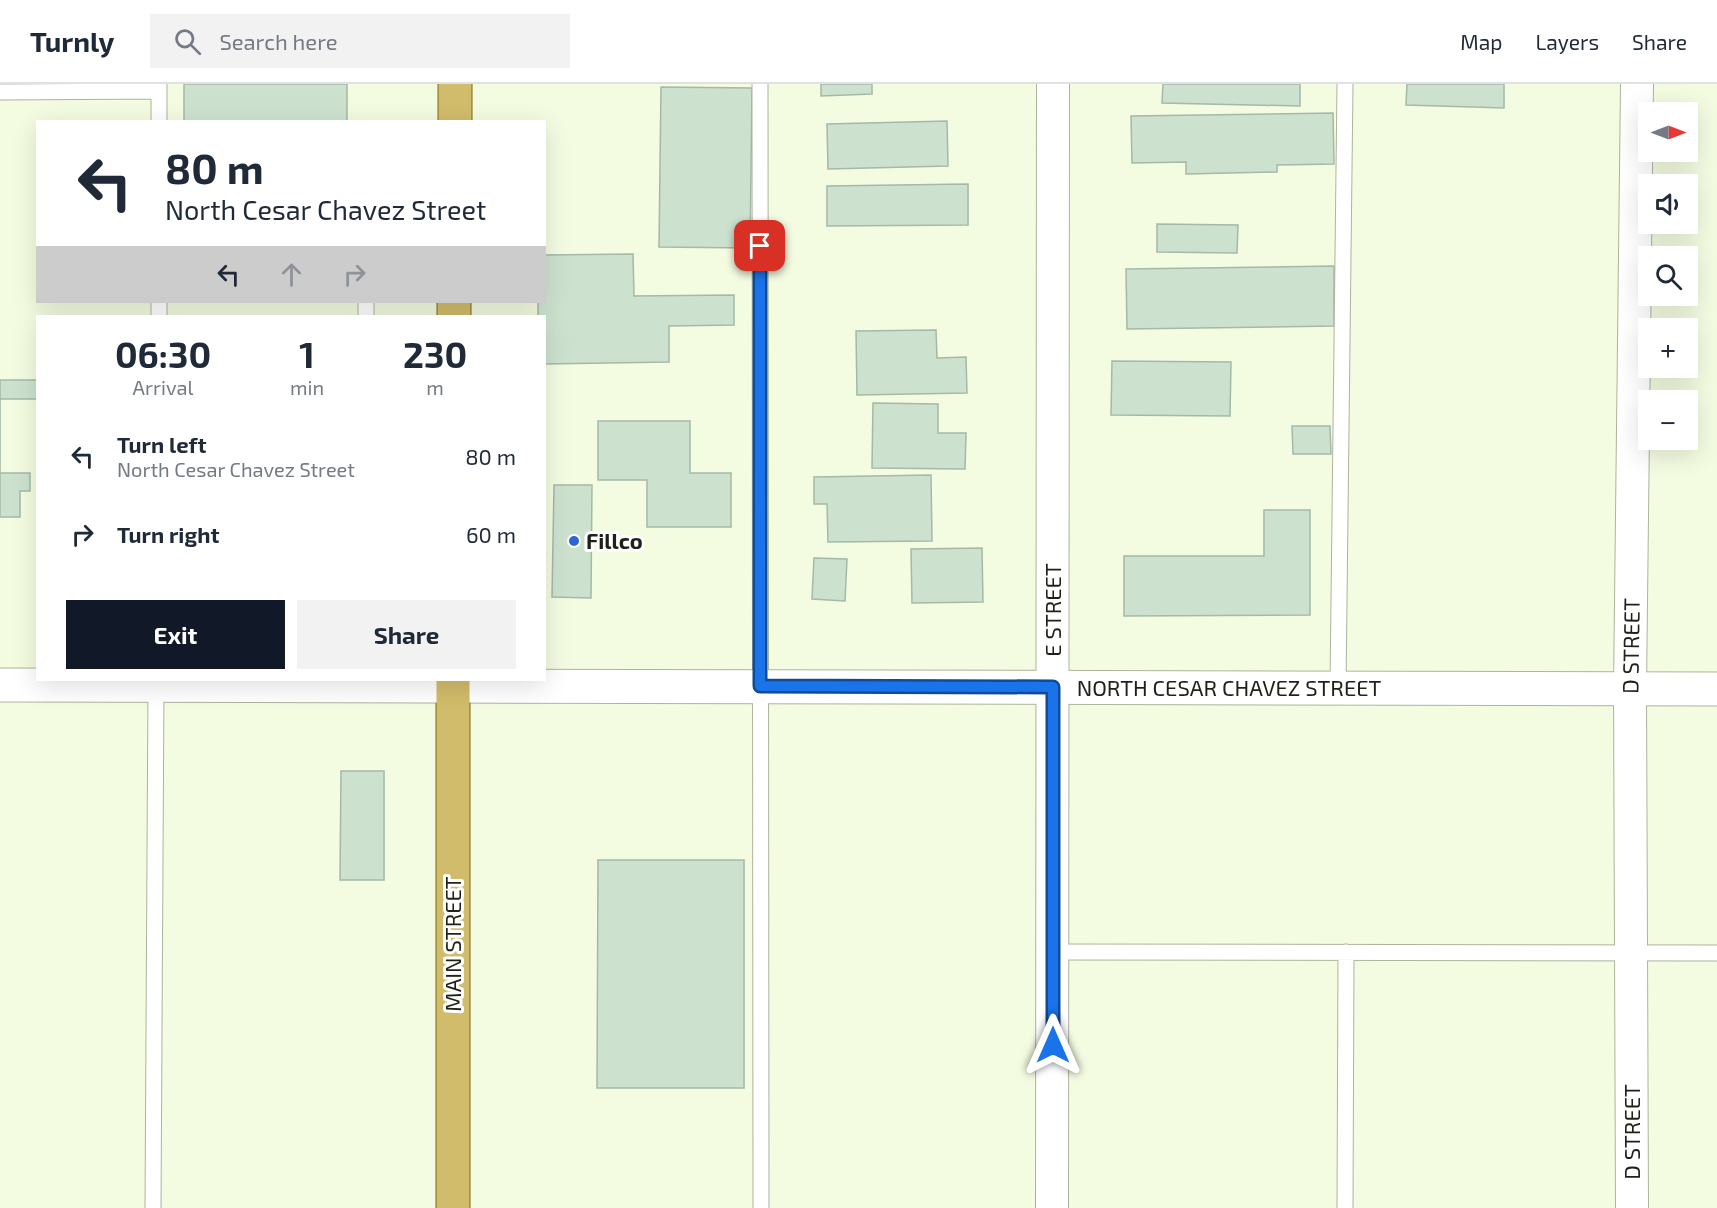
<!DOCTYPE html>
<html lang="en">
<head>
<meta charset="utf-8">
<style>
  body { margin:0; font-family:"Exo 2",sans-serif; background:#f2f2f3; color:#1f2937; height:100vh; display:flex; flex-direction:column; font-size:22px; white-space:nowrap }
  * { box-sizing:border-box; margin:0 }
  p { font-size:20px; color:#747a83 }
  .icon { flex:none; width:33px; height:33px; fill:none; stroke:currentColor; stroke-width:2; stroke-linecap:round; stroke-linejoin:round }
  .map { position:relative; flex:1; overflow:hidden }
  .details { position:absolute; left:36px; top:231px; width:510px; height:366px; display:flex; flex-direction:column; background:#fff; border-radius:0px; box-shadow:0 6px 24px #0002 }
  .details>* { flex:none }
  .guide { position:absolute; left:36px; top:36px; width:510px; height:183px; border-radius:0px; box-shadow:0 6px 24px #0002; background:#fff; color:#1f2937; overflow:hidden }
  .needle { width:39px; rotate:90deg }
  .fabs { position:absolute; left:1638px; top:18px; display:grid; gap:12px }
  .fabs a { display:grid; place-items:center; width:60px; height:60px; border-radius:0px; background:#fff; box-shadow:0 6px 24px #0002; font-size:30px }
  .pin { position:absolute; display:grid; place-items:center; width:51px; height:51px; color:#fff; margin:-26px; border-radius:12px; box-shadow:0 3px 9px #0006 }
  .me { position:absolute; width:66px; margin:-33px; rotate:0deg; stroke-linejoin:round; filter:drop-shadow(0 0 4px #0008) }
  .turn { display:flex; align-items:center; gap:21px; height:126px; padding:0 30px; font-size:27px }
  .turn .icon { width:78px; height:78px; stroke-width:2.5 }
  .turn b { display:block; font-size:42px; line-height:51px }
  .lanes { display:flex; align-items:center; height:57px; padding:0 30px; background:#0003; justify-content:center; gap:30px; direction:ltr }
  .lanes .off { opacity:.35 }
  .eta { display:flex; justify-content:space-evenly; align-items:center; height:102px; text-align:center }
  .eta b { font-size:36px; font-weight:700; line-height:42px }
  .button { display:flex; gap:12px; margin-top:auto; padding:12px 30px }
  .button a { flex:1; height:69px; border-radius:0px; background:#111827; color:#fff; font-size:24px; font-weight:700; line-height:69px; text-align:center }
  .button a+a { background:#f2f2f3; color:#1f2937 }
  ul { padding:0; list-style:none }
  li { display:flex; align-items:center; gap:18px; height:78px; padding:0 30px }
  li div { flex:1 }
  li b { display:block; font-size:22px }
  li em { font-style:normal }
  header { display:flex; align-items:center; gap:36px; box-sizing:border-box; height:84px; padding:0 30px; background:#fff; border-bottom:2px solid #e0e1e3 }
  header strong { font-size:28px }
  nav { display:flex; gap:33px; margin-inline-start:auto; font-size:21px }
  .search { width:420px; height:54px; background:#f2f2f3; display:flex; align-items:center; gap:15px; box-sizing:border-box; padding:0 21px; border-radius:0px; color:#747a83; font-size:22px }
  .map>svg:first-child { display:block }
  .building { fill:#cce2cf; stroke:#a4b9a6; stroke-width:1.5 }
  .lines { fill:none; stroke-linecap:round; stroke-linejoin:round }
  .service-casing { stroke:#adb49c; stroke-width:17 }
  .minor-casing { stroke:#adb49c; stroke-width:34 }
  .tertiary-casing { stroke:#adb49c; stroke-width:35 }
  .primary-casing { stroke:#7e690e; stroke-width:35 }
  .service { stroke:#fff; stroke-width:15 }
  .minor { stroke:#fff; stroke-width:32 }
  .tertiary { stroke:#fff; stroke-width:33 }
  .primary { stroke:#d1bc6b; stroke-width:33 }
  .route-casing { stroke:#114b97; stroke-width:15 }
  .route { stroke:#1a73e8; stroke-width:10 }
  .poi-dot { fill:#2b66d4; stroke:#fff; stroke-width:2 }
  .labels { text-anchor:middle; stroke-width:6; stroke-linejoin:round; paint-order:stroke }
  .poi-label { font-size:22px; font-weight:bold; fill:#1e2118; stroke:#fff; text-anchor:start }
  .street-label { font-size:22px; fill:#1e2118; stroke:#fff }
</style>
</head>
<body>
<header>
<strong>Turnly</strong>
<div class="search"><svg class="icon" aria-label="search" viewBox="0 0 24 24"><circle cx="10" cy="10" r="6"/><path d="M15 15l6 6"/></svg>Search here</div>
<nav><a>Map</a><a>Layers</a><a>Share</a></nav>
</header>
<div class="map">
<svg width="1717" height="1124" viewBox="0 0 1717 1124">
  <rect width="100%" height="100%" fill="#f3fbe1"/>
  <path class="building" d="M184,0H347V38H184Z
    M821,0H872V10L821,12Z
    M1163,0H1300V22L1162,19Z
    M1407,0H1504V24L1406,21Z
    M661,3L752,4L750,164L659,163Z
    M1333,29L1334,80L1277,81V88L1186,90V78L1132,79L1131,32Z
    M947,37L948,82L828,85L827,40Z
    M968,100V141L827,142V102Z
    M1157,140L1238,141L1237,169L1157,168Z
    M633,170L634,212L734,211V241L669,242V278L544,280V232H538V218H544V171Z
    M1334,182V242L1127,245L1126,185Z
    M936,246L937,274L966,273L967,309L857,311L856,247Z
    M1112,277L1231,278L1230,332L1111,331Z
    M0,296H38V315H0V388Z
    M873,319L938,320V349H966L965,385L872,384Z
    M598,337H690V389H731V443H647V396H598Z
    M1292,342H1330L1331,370H1293Z
    M0,389H30V407H20V433H0Z
    M931,391L932,457L828,458L827,420H814V393Z
    M554,401H592L591,514L552,513Z
    M1264,426H1310V531L1124,532V472H1264Z
    M982,464L983,518L912,519L911,465Z
    M814,474L847,475L845,517L812,515Z
    M341,687H384V796H340Z
    M598,776H744V1004H597Z"/>
  <g class="lines">
    <defs>
      <path id="service" d="M159,0V38
        M760,0L761,1124
        M0,8L159,7
        M366,218V232
        M159,232V218
        M1338,604L1345,0
        M1053,868L1717,869
        M153,1124L156,598
        M1345,1124L1346,868"/>
      <path id="minor" d="M1052,1124L1053,0
        M1632,1124L1630,605L1637,0"/>
      <path id="tertiary" d="M0,601L1717,605"/>
      <path id="primary" d="M455,38V0
        M454,232V218
        M453,596V1124"/>
    </defs>
    <use href="#service" class="service-casing"/>
    <use href="#minor" class="minor-casing"/>
    <use href="#tertiary" class="tertiary-casing"/>
    <use href="#primary" class="primary-casing"/>
    <use href="#service" class="service"/>
    <use href="#minor" class="minor"/>
    <use href="#tertiary" class="tertiary"/>
    <use href="#primary" class="primary"/>
  </g>
  <g class="lines">
    <defs>
      <path id="route" d="M760,162V602L1053,603V961"/>
    </defs>
    <use href="#route" class="route-casing"/>
    <use href="#route" class="route"/>
  </g>
  <circle class="poi-dot" cx="574" cy="457" r="6"/>
  <g class="labels">
    <g class="poi-label">
      <text x="586" y="465">Fillco</text>
    </g>
    <g class="street-label">
      <text transform="translate(1053 526) rotate(-90)" y="8">E STREET</text>
      <text transform="translate(1631 562) rotate(-89)" y="8">D STREET</text>
      <text x="1229" y="612">NORTH CESAR CHAVEZ STREET</text>
      <text transform="translate(453 860) rotate(-90)" y="8">MAIN STREET</text>
      <text transform="translate(1632 1048) rotate(-90)" y="8">D STREET</text>
    </g>
  </g>
</svg>
<div class="fabs">
<a><svg class="needle" viewBox="-14 -14 28 28"><path d="M0-13l5 13h-10z" fill="#e53935"/><path d="M0 13l5-13h-10z" fill="#747a83"/></svg></a>
<a><svg class="icon" aria-label="sound" viewBox="0 0 24 24"><path d="M4 9h4l5-4v14l-5-4H4zM17 9q2 3 0 6"/></svg></a>
<a><svg class="icon" aria-label="search" viewBox="0 0 24 24"><circle cx="10" cy="10" r="6"/><path d="M15 15l6 6"/></svg></a>
<a>+</a>
<a>−</a>
</div>
<div class="pin" style="left:760px;top:162px;background:#d93025"><svg class="icon" aria-label="arrive" viewBox="0 0 24 24"><path d="M6 21V4h12l-3 4 3 4H6"/></svg></div>
<svg class="me" style="left:1053px;top:961px" viewBox="-20 -20 40 40"><path d="M0-17L14 15 0 8-14 15z" fill="#1a73e8" stroke="#fff" stroke-width="4"/></svg>
<div class="guide">
<div class="turn"><svg class="icon" aria-label="left" viewBox="0 0 24 24"><path d="M17 20v-9H6M10 6l-5 5 5 5"/></svg><div><b>80 m</b>North Cesar Chavez Street</div></div>
<div class="lanes"><svg class="icon" aria-label="left" viewBox="0 0 24 24"><path d="M17 20v-9H6M10 6l-5 5 5 5"/></svg><svg class="icon off" aria-label="ahead" viewBox="0 0 24 24"><path d="M12 20V5M6 11l6-6 6 6"/></svg><svg class="icon off" aria-label="right" viewBox="0 0 24 24"><path d="M7 20v-9h11M14 6l5 5-5 5"/></svg></div>
</div>
<section class="details">
<div class="eta">
<div><b>06:30</b><p>Arrival</p></div>
<div><b>1</b><p>min</p></div>
<div><b>230</b><p>m</p></div>
</div>
<ul>
<li><svg class="icon" aria-label="left" viewBox="0 0 24 24"><path d="M17 20v-9H6M10 6l-5 5 5 5"/></svg><div><b>Turn left</b><p>North Cesar Chavez Street</p></div><em>80 m</em></li>
<li><svg class="icon" aria-label="right" viewBox="0 0 24 24"><path d="M7 20v-9h11M14 6l5 5-5 5"/></svg><div><b>Turn right</b></div><em>60 m</em></li>
</ul>
<div class="button"><a>Exit</a><a>Share</a></div>
</section>
</div>
</body>
</html>
